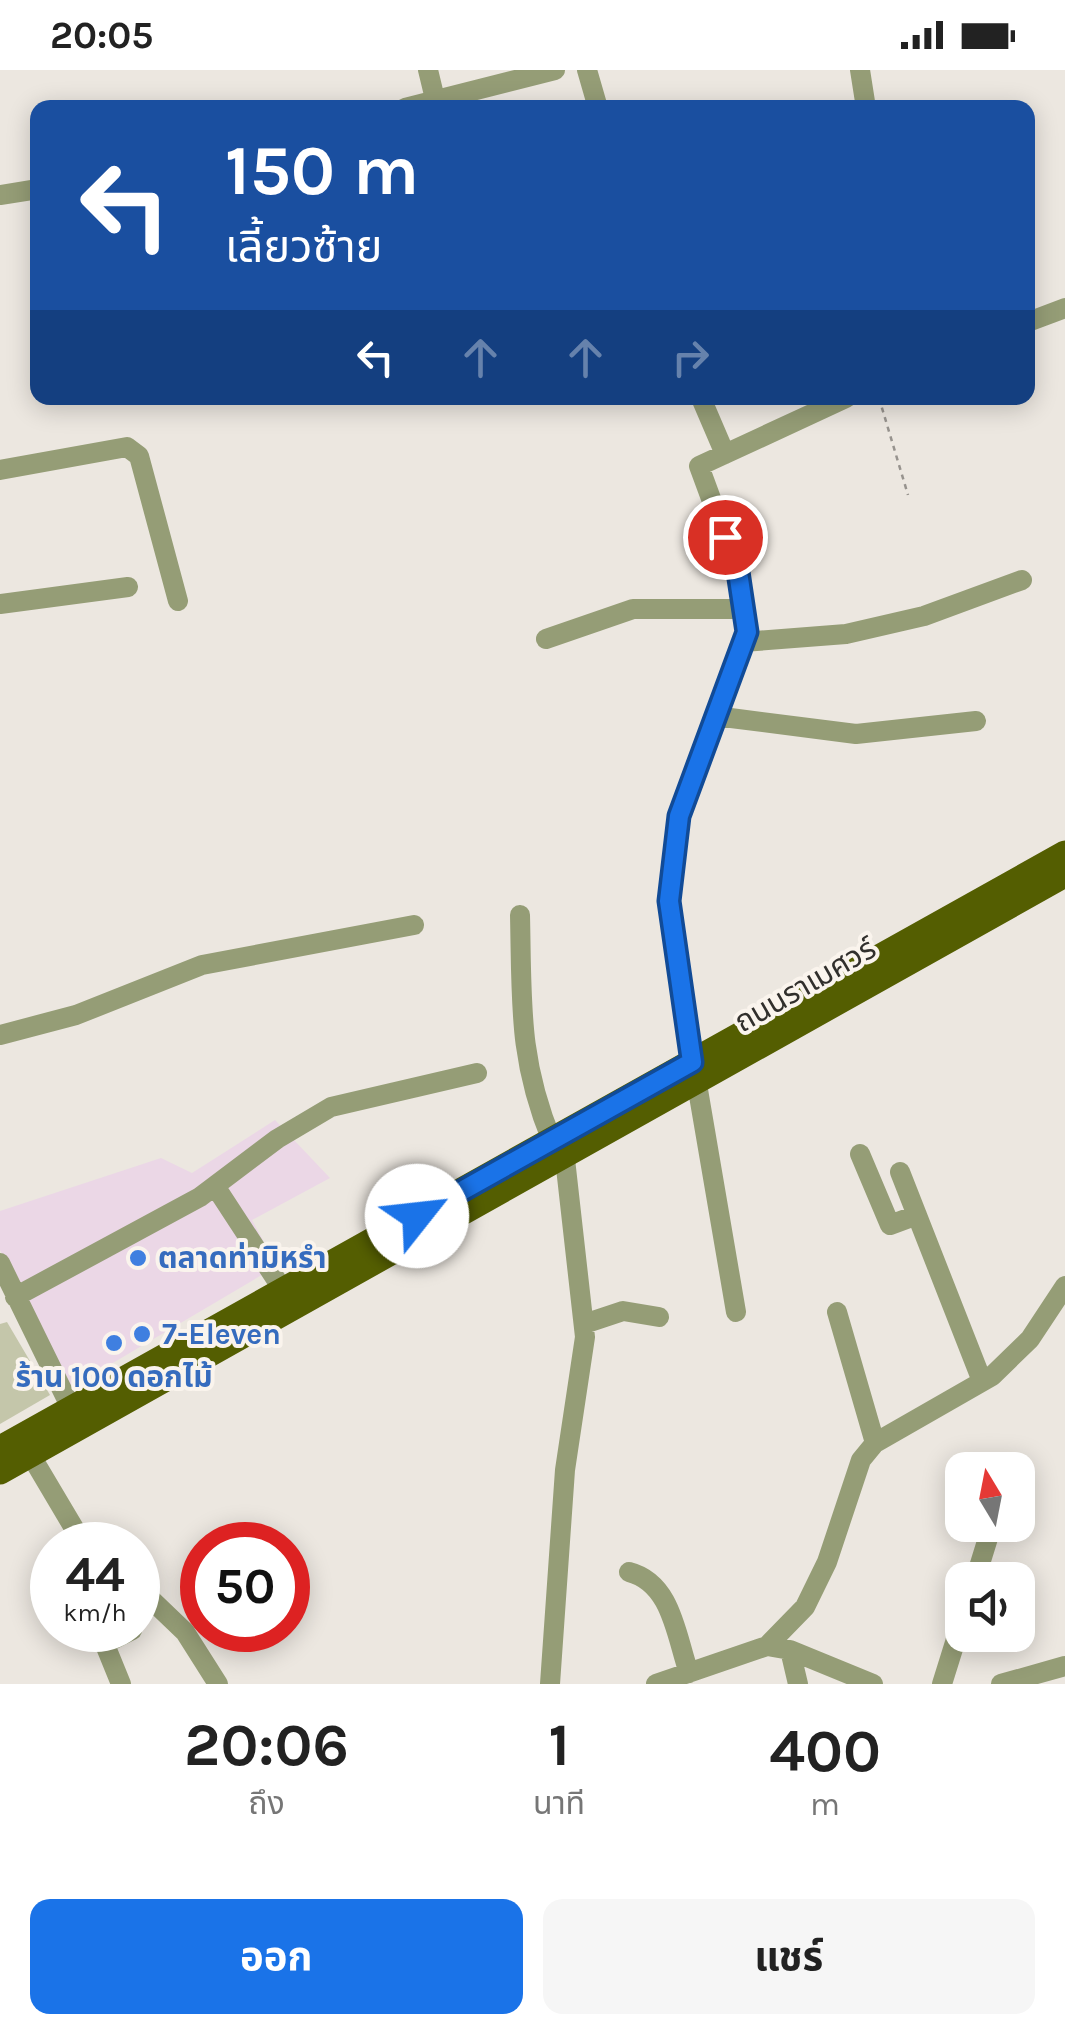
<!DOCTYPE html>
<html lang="th">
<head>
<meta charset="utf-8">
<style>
  body { margin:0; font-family:Karla,"Noto Sans Thai",sans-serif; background:#f6f6f6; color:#222; height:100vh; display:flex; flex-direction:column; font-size:38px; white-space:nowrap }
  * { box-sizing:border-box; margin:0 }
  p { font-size:32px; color:#767676 }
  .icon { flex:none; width:55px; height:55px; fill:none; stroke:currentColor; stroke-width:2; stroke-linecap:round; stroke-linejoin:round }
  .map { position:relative; height:1614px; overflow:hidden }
  .sheet { display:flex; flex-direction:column; background:#fff; flex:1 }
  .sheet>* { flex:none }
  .top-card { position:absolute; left:30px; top:30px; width:1005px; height:305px; border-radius:20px; box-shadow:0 5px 25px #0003; background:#1a4fa0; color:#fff; overflow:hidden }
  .needle { width:65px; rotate:350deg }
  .fabs { position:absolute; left:945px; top:1382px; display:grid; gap:20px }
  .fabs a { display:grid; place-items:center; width:90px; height:90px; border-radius:20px; background:#fff; box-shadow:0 5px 25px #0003; font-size:50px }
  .speed { position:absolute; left:30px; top:1452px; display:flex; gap:20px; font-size:50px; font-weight:700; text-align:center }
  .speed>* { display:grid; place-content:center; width:130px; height:130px; border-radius:50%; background:#fff; box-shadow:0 5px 25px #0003; line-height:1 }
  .speed small { font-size:25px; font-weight:400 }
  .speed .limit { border:15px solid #d22; background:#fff; color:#111 }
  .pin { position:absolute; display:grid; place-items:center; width:85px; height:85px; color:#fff; margin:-42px; border:5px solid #fff; border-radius:50%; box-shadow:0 2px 10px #0007 }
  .me { position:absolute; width:110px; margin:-55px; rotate:61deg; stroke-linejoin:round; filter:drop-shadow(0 0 8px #0008) }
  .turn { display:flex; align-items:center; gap:35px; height:210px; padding:0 30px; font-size:45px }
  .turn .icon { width:130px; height:130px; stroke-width:2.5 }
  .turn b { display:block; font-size:70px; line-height:85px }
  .lanes { display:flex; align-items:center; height:95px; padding:0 30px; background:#0003; justify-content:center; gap:50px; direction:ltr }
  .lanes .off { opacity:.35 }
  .eta { display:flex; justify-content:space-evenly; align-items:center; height:170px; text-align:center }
  .eta b { font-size:60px; font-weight:700; line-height:70px }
  .button { display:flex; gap:20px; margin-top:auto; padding:20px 30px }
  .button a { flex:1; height:115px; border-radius:20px; background:#1a73e8; color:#fff; font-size:40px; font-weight:700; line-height:115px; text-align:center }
  .button a+a { background:#f6f6f6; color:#222 }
  .status { display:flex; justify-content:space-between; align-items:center; height:70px; padding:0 50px; background:#fff; direction:ltr }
  .status svg { height:28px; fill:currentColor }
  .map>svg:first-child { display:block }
  .commercial { fill:#ebd7e6 }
  .green { fill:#c4c6aa }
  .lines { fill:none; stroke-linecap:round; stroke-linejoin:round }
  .path { stroke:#97938e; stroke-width:2.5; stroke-dasharray:5 5; stroke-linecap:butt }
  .minor { stroke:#959d76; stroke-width:20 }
  .major { stroke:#545e01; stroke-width:25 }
  .route-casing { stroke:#114b97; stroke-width:25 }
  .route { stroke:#1a73e8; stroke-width:18 }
  .shop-dot { fill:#3f7fe0; stroke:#faf4ed; stroke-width:4 }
  .labels { text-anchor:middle; stroke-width:8; stroke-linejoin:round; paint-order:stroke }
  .street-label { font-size:30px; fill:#312f2c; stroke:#faf4ed }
  .shop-label { font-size:30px; font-weight:bold; fill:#366cbe; stroke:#faf4ed; text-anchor:start }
</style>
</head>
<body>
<div class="status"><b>20:05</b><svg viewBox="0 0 49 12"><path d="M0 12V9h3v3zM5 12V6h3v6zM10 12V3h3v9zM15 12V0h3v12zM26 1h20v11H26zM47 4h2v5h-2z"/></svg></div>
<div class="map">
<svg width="1065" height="1614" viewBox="0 0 1065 1614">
  <rect width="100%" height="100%" fill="#ece7e0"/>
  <path class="commercial" d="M275,1050L330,1108L252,1150L277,1196L67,1320L0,1180V1141L161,1088L192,1103Z"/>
  <path class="green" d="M7,1252L50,1325L0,1354V1254Z"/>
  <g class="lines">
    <path class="path" d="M879,328L908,425"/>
    <path class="minor" d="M428,0L435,29
      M587,0L598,38
      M860,0L866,38
      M405,38L555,0
      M0,125L38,119
      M1028,252L1065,238
      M701,328L725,384
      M0,400L127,377L139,386L178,531
      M0,534L128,517
      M546,569L633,539H743
      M743,572L846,564L924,546L1022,510
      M715,646L856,664L976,651
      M520,845C522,932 518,989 552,1071
      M0,965L76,945L202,895L414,855
      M692,992L669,831L679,746L747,561L738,502L699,396L846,328
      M697,1014L736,1242
      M860,1084L890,1155L917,1145
      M900,1102L982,1311
      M215,1116L283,1220
      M0,1193L71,1338
      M15,1227L200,1127L277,1069L331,1037L477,1003
      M837,1242L875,1373
      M584,1254L623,1241L659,1247
      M30,1384L84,1475
      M629,1502C672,1513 676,1566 689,1603
      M975,1510L988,1468
      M138,1517L185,1562L218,1614
      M99,1560L121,1614
      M106,1573L132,1560
      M767,1576L790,1580L873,1614
      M790,1580L798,1614
      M550,1614L565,1400L585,1267L565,1089
      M656,1614L767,1576L805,1537L827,1492L861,1390L875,1373L992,1306L1030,1269L1065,1216
      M942,1614L962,1550
      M1001,1614L1065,1596"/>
    <path class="major" d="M0,1378L1065,783
      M0,1402L1065,805"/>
  </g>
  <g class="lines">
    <defs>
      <path id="route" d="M417,1146L692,992L669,831L679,746L747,562L738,502L725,467"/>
    </defs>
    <use href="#route" class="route-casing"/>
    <use href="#route" class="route"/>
  </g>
  <g class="shop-dot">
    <circle cx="138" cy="1188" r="10"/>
    <circle cx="142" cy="1264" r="10"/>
    <circle cx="114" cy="1273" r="10"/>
  </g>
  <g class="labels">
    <g class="street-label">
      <text transform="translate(805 915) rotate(-30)" y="10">ถนนราเมศวร์</text>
    </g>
    <g class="shop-label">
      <text x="158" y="1198">ตลาดท่ามิหรำ</text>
      <text x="162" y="1274">7-Eleven</text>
      <text x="114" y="1317" text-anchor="middle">ร้าน 100 ดอกไม้</text>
    </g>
  </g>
</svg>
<div class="fabs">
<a><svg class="needle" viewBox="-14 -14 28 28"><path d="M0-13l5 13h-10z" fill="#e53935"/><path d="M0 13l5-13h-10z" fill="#767676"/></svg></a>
<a><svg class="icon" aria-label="sound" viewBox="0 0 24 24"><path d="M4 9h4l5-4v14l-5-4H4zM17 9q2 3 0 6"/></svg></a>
</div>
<div class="speed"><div>44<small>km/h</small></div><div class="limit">50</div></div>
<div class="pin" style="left:725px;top:467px;background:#d93025"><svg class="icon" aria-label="arrive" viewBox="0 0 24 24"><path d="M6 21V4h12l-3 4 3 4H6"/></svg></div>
<svg class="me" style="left:417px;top:1146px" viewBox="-20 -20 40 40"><circle r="19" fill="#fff"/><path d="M0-13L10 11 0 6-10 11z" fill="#1a73e8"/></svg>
<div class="top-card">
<div class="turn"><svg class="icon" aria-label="left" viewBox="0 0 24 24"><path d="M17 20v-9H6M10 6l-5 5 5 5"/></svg><div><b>150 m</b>เลี้ยวซ้าย</div></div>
<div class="lanes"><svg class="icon" aria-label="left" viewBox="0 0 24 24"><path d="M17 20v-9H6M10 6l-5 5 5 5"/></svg><svg class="icon off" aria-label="ahead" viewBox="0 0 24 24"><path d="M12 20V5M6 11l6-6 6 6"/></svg><svg class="icon off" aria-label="ahead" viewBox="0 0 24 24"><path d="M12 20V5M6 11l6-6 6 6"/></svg><svg class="icon off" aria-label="right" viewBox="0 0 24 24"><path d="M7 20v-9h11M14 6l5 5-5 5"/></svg></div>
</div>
</div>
<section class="sheet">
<div class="eta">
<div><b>20:06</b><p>ถึง</p></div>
<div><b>1</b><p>นาที</p></div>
<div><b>400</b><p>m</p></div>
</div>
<div class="button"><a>ออก</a><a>แชร์</a></div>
</section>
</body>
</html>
